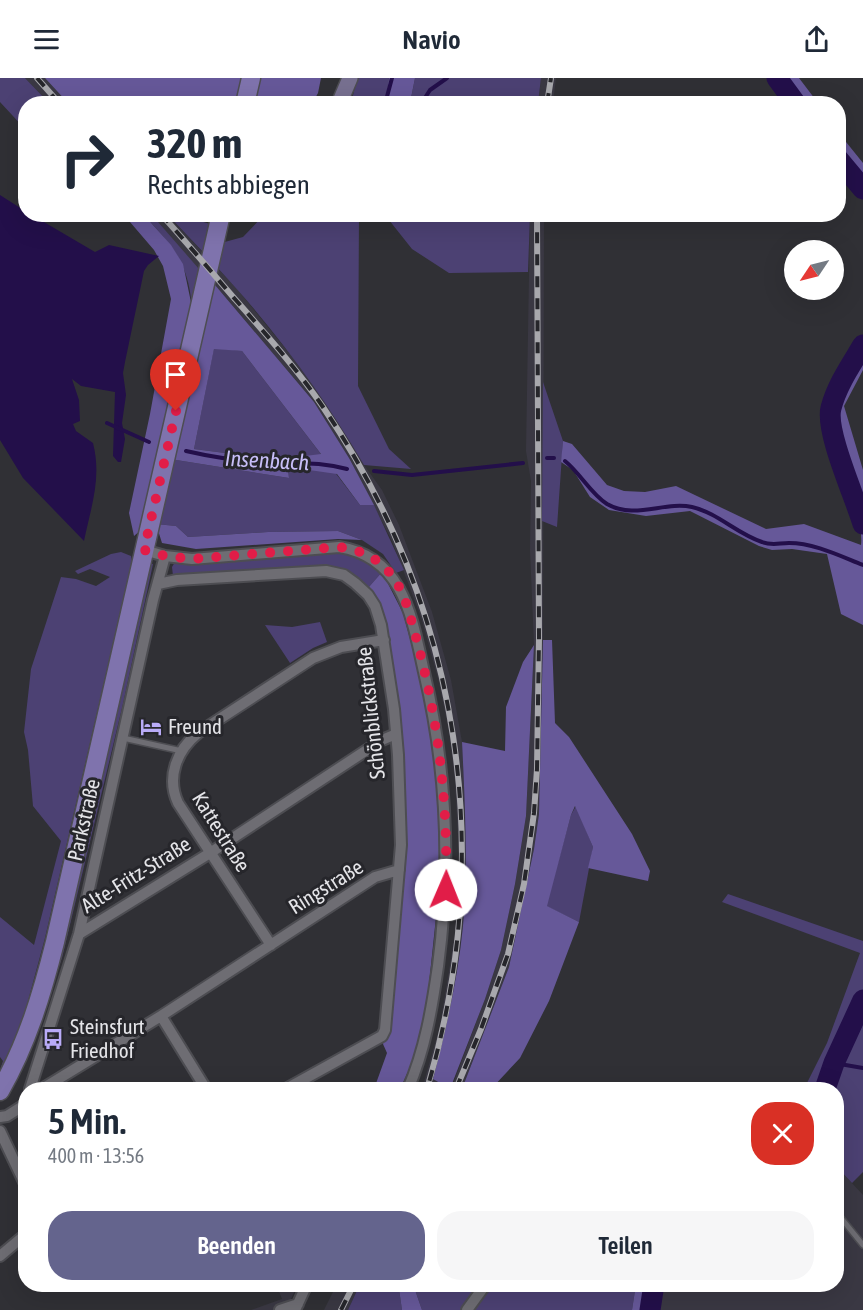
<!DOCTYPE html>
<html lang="de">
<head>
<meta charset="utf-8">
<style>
  body { margin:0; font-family:"Asap Condensed",sans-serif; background:#f6f6f7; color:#1f2937; height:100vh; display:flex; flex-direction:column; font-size:22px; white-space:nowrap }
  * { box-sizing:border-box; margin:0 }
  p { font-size:20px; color:#747a83 }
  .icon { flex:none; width:33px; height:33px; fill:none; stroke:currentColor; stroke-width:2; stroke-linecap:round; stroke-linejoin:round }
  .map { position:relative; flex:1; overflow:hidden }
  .details { position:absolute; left:18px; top:1004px; width:826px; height:210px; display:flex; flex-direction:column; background:#fff; border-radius:24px; box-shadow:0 6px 24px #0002 }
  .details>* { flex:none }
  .hud { position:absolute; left:18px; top:18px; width:828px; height:126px; border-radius:24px; box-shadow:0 6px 24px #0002; background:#fff; color:#1f2937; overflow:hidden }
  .needle { width:39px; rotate:235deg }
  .buttons { position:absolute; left:784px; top:162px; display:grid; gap:12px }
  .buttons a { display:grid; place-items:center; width:60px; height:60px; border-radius:50%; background:#fff; box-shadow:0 6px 24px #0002; font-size:30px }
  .pin { position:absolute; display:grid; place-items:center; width:51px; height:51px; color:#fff; margin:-62px -26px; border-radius:50% 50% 50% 0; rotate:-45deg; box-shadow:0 0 6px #0007 }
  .pin .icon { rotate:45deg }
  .me { position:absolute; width:66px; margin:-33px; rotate:1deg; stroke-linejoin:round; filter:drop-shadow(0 0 4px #0008) }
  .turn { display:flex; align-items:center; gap:21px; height:126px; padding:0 30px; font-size:27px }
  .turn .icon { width:78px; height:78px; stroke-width:2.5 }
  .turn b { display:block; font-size:42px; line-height:51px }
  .round { display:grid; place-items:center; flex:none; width:63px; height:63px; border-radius:24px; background:#f6f6f7 }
  .overview { display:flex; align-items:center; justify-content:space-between; height:102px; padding:0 30px }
  h1 { font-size:36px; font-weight:600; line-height:45px }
  .cta { display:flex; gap:12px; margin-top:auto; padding:12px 30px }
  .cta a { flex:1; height:69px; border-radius:24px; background:#64648d; color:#fff; font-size:24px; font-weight:600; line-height:69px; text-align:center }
  .cta a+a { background:#f6f6f7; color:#1f2937 }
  header { display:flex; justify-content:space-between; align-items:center; height:78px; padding:0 30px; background:#fff; font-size:27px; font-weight:600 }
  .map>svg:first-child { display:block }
  .built { fill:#3a3843 }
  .green { fill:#4c4173 }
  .forest { fill:#665899 }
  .water { fill:#230f4a }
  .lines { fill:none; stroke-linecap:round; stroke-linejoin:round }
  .stream { stroke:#230f4a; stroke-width:4 }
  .river { stroke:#230f4a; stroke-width:21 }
  .lane-casing { stroke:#4d4d52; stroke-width:8 }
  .street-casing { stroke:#4d4d52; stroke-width:14 }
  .secondary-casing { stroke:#4d4d52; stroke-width:18 }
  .primary-casing { stroke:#4d4d52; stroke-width:21 }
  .lane { stroke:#6e6d73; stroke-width:5 }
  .street { stroke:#6e6d73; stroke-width:10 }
  .secondary { stroke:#777090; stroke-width:15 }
  .primary { stroke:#7f73ad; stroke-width:18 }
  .rail-casing { stroke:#a8a8ad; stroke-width:6 }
  .rail { stroke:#26262b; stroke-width:4; stroke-dasharray:11; stroke-linecap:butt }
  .route { stroke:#e11d48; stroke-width:10; stroke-dasharray:0 18 }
  .labels { text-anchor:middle; stroke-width:6; stroke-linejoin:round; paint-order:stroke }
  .street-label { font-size:21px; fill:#e4e4e8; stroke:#26262b }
  .poi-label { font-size:21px; fill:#e4e4e8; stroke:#26262b; text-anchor:start }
  .water-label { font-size:22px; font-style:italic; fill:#c7bef7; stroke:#26262b }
</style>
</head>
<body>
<header><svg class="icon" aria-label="menu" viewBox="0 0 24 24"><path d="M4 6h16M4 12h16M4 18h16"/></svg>Navio<svg class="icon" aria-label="share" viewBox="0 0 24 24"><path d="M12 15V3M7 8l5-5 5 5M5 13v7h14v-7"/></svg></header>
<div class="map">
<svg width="863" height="1232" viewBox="0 0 863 1232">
  <rect width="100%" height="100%" fill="#303035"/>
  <path class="built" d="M25,0H45L68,25H49Z
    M541,0H556L553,25L538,26Z
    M152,137H168L237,211L294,281L340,345L364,387L382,412L399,447L432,534L451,602L462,664L465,727L463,848L457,891L433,1001L450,1011H422L440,948L455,856L459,775L455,702L449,653L439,604L421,539L392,463L349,380L314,324L220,213L195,188Z
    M530,137H544L543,562L539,736L534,771L509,889L462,1011H451L485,921L501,872L515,806L526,738L534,567L530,472L531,403L526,373Z
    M837,1089L863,1117V1232H660L663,1206H837Z
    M276,1206H298L286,1232H251L282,1221Z
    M337,1206H360L348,1232H324Z"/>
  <path class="green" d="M0,0H25L49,25L26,26L25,51L0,24Z
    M357,0H389L385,25L351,26Z
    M415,0H541L538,25L410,26Z
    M144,137H152L199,191L192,229C188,183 173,169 144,137Z
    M168,137H191L200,143L210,146L203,174Z
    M264,137H359L358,308L389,371L411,391L364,387C322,315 272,248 215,187L221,165L243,159Z
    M385,137H530L528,194L449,195L412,171Z
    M214,270L242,273L360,427H374L404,492L396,495L383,476L362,462L338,453L268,454L188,459L176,448L156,446L170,381L289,400L287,383L194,371Z
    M543,304L563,363L557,449L542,443Z
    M121,474L131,478L132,483L45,860L21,949L0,992L3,983L0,979V839L34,867L61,763L33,728L28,672L24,654L31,591L61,499L76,501L96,508L110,499L90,491L78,496L75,493L111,476Z
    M347,474L362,480L382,494L368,510L354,497L337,490L311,488L173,498L172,489L175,484L305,475Z
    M146,484L153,486L123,626L62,880L56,896L51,894Z
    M320,544L327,564L313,570L290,585L265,547L292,549Z
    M576,728L593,769L579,844L546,828L571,737Z
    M728,816L863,863V1094L852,1105L837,1089V1011H804L827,965L860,875L722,824Z
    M360,1206H407L399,1211L402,1232H348Z
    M413,1206H636L632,1232H422Z"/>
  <path class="forest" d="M45,0H321L318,15L312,26L68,25Z
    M389,0H415L410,25H385Z
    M771,0H799L818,25H789Z
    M838,54L863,85V121L839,91Z
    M124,137H144L171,167L183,186L192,229L141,452L134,458L129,435L150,336L171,221L163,188L154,172Z
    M215,207L314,324L349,380L374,427H360L337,396L309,392L305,378L321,376L242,273L214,271L194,371L287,383L289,400L170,381Z
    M863,258V292L844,328L863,392V547L841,536L827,476L792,471L772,472L759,468L690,433L646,438L609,432L590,419L573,392L561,384L563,363L572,366L607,407L624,413L645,414L676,408L766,451L804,446L861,467C863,450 855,430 848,414C842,399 832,383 829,367C817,320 839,295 863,258Z
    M156,446L176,448L188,459L268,454L338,453L362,462L338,461L196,471L162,465Z
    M382,494L403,535L424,613L432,653L442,782L426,934L412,985L400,1011H374L387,975L383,966L391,931L403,729L381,533L368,510Z
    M543,562H552L555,645L569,659L632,756L650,793L648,803L588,790L593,769L575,728L571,737L547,828L579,844L549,923L520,980L491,1011H462L509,889L534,771L539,736Z
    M534,567L526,738L515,806L501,872L485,921L450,1011L433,1001C446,952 458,899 463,848C468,787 465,725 462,664L505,673L506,629L523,584Z
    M407,1206H413L422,1232H402L399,1211Z
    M636,1206H663L660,1232H632Z"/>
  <path class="water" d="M0,117L25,133L26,136L32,137L95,174L109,167L159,178L148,187L144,193L125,284L123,295L126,317L122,345L125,361L121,384H118L113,378L115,314L81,308L72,301L79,322L80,343L73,346L76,353L93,365C102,400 91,429 84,463L23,400L0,362Z"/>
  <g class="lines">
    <path class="stream" d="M385,26L392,0
      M421,26L430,12L447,0
      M107,345L149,364
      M186,373C212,379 238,383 264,384C294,386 319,383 347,391
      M547,380H554
      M565,383C580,395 591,416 607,426C635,442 664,423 692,429C718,435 737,456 762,464C772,468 779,465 789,465C814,465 840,478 863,487
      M374,393L412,397L523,385
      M856,421L863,422
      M834,985L863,990"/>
    <path class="river" d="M777,0L796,26
      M838,81L863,111
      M863,267C851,287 837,307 831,330C825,353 855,419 863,446
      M825,1011L834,985L863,922
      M650,1232L654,1206"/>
    <defs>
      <path id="lane" d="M123,660L182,673
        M837,1135L863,1167"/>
      <path id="street" d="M144,472L165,478L192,481L339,469C404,479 412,540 424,594C447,691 451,789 438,888C432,930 425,972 408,1011
        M158,506L177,502L326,493L344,497L355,505L368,517L375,528L381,547L394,631L398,677L401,767L385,952L382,958L286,1011
        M79,856L210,775L382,662L396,656
        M271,867L178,725C166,699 177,672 198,655L313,580L341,569L384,562
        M161,938L206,1011
        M30,1011L79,856L153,522L165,478
        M42,1011L161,938L375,799L399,792
        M0,1039L7,1038L26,1026
        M0,1053L26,1108
        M0,1178L26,1156
        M280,1232L298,1226
        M295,1232L307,1206
        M467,1232L486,1206"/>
      <path id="secondary" d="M339,26L350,0"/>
      <path id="primary" d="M245,26L251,0
        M0,1013C27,966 42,916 55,864L221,136"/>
    </defs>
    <use href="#lane" class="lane-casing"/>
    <use href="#street" class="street-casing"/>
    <use href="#secondary" class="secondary-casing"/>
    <use href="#primary" class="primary-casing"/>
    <use href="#lane" class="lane"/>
    <use href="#street" class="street"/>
    <use href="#secondary" class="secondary"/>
    <use href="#primary" class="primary"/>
    <defs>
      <path id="rail" d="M37,0L60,26
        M547,26L551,0
        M161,136C186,164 210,192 234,220C265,255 297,291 323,329C461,532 497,776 427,1011
        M456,1011L481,951L508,876L524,806L534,735L537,691L539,560L537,136
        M341,1232L354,1206"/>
    </defs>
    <use href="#rail" class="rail-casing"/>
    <use href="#rail" class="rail"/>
  </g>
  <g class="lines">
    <path class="route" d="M176,333L144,472L165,478L192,481L339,469C362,472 380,481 393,499C406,517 411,542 417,563C439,645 448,727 446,812"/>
  </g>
  <defs>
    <symbol id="hotel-bare" viewBox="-9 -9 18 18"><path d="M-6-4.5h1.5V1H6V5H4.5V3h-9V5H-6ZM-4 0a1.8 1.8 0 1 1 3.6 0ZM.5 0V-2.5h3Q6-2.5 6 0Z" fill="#b9abf7" stroke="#26262b" stroke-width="2.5" paint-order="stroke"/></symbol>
    <symbol id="bus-bare" viewBox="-9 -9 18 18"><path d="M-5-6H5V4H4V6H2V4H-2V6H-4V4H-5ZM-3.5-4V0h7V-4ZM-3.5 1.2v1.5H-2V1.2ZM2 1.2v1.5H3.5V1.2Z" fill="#b9abf7" stroke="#26262b" stroke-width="2.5" paint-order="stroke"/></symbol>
  </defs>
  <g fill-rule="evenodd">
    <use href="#hotel-bare" x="136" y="634" width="30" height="30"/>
    <use href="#bus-bare" x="38" y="946" width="30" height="30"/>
  </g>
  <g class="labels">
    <g class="street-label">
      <text transform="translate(371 635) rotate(-96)" y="7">Schönblickstraße</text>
      <text transform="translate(84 742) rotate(-77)" y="7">Parkstraße</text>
      <text transform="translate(221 754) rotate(58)" y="7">Kattestraße</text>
      <text transform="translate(136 797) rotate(-32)" y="7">Alte-Fritz-Straße</text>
      <text transform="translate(326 809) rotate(-32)" y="7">Ringstraße</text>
    </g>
    <g class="poi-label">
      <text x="168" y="656">Freund</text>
      <text x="70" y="956">Steinsfurt<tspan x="70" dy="24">Friedhof</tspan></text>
    </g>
    <g class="water-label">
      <text transform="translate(267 382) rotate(3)" y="8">Insenbach</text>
    </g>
  </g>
</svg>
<div class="buttons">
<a><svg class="needle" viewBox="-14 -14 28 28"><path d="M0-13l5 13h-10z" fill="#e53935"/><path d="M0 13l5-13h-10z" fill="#747a83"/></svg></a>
</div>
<div class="pin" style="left:176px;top:333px;background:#d93025"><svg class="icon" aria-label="arrive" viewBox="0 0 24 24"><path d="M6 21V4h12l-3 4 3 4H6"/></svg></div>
<svg class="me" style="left:446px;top:812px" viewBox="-20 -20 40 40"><circle r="19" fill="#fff"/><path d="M0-13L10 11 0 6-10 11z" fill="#e11d48"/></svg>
<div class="hud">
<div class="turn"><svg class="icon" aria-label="right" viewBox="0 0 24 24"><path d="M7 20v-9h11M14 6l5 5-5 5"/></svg><div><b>320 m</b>Rechts abbiegen</div></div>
</div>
<section class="details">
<div class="overview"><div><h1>5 Min.</h1><p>400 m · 13:56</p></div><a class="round" style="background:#d93025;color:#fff"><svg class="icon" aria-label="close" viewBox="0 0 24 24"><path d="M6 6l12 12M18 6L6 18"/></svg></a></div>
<div class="cta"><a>Beenden</a><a>Teilen</a></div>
</section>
</div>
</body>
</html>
